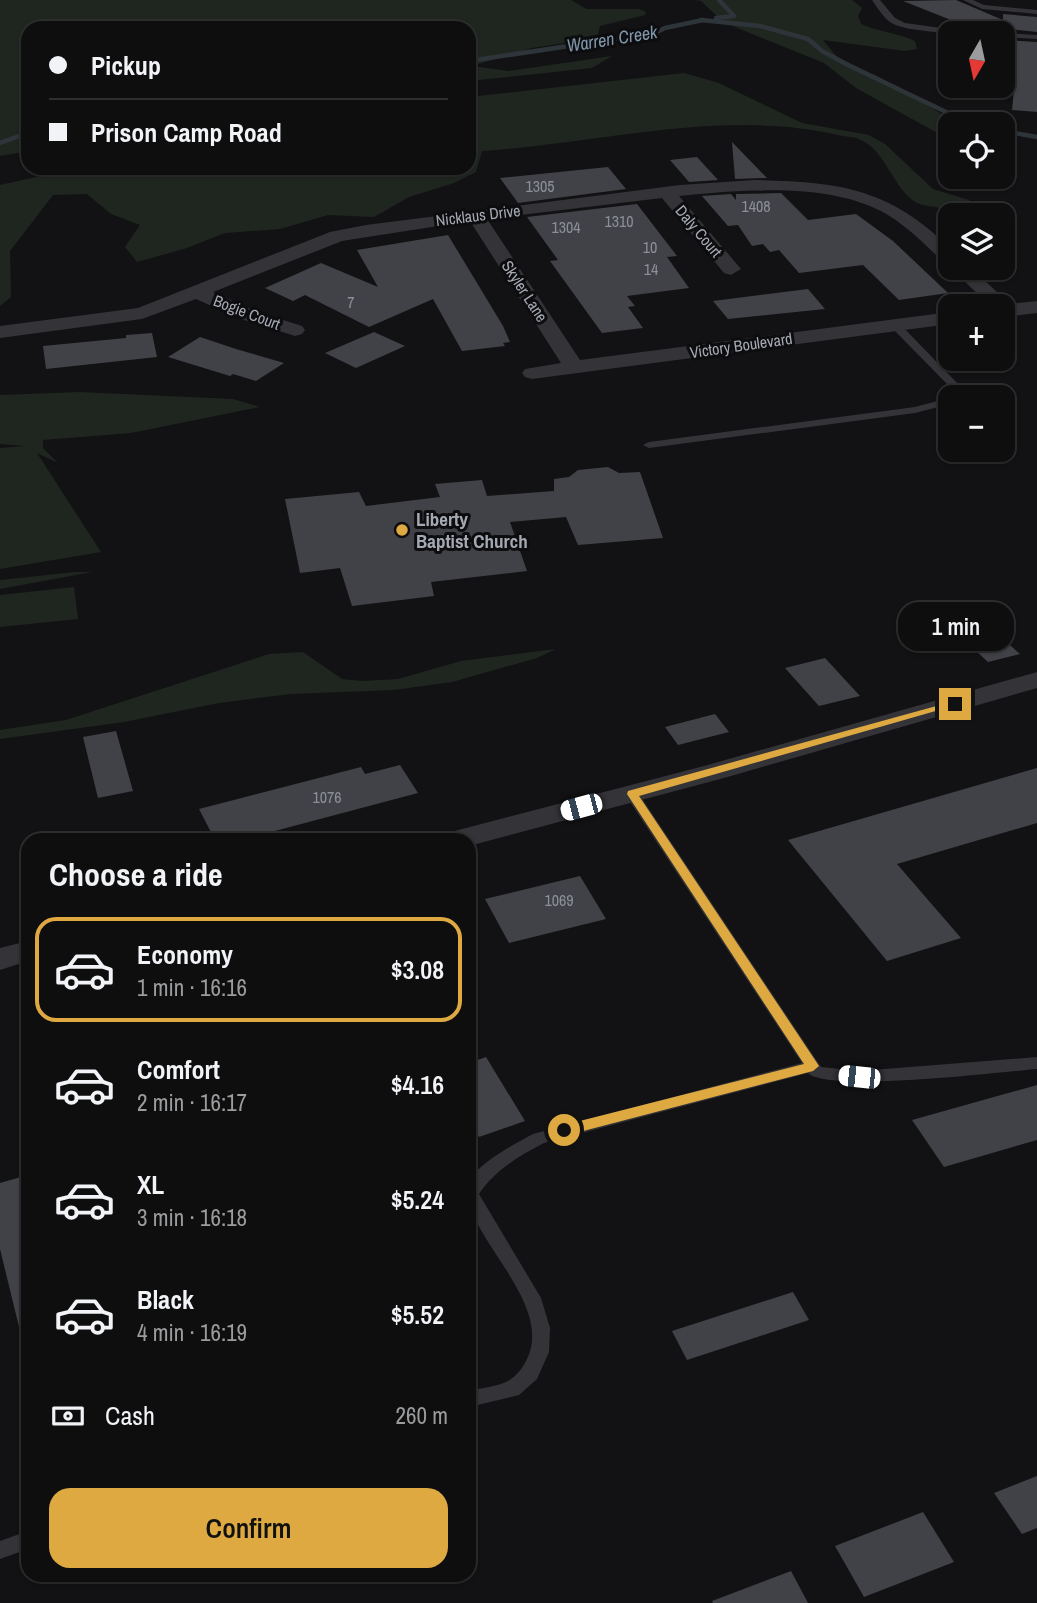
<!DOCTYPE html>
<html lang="en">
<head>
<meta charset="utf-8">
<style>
	:root { --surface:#0e0e0f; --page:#171718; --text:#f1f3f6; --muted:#9b9c9e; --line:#2e2e2f; --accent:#dea940 }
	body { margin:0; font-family:"Archivo Narrow",sans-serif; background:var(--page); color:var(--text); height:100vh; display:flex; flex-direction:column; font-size:26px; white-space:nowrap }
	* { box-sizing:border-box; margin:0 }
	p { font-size:23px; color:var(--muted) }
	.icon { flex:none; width:38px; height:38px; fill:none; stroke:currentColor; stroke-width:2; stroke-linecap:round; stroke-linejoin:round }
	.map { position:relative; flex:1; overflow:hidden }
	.drawer { position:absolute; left:21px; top:833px; width:455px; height:749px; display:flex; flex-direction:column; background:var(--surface); border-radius:21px; box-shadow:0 2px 5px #0004,0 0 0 2px var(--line) }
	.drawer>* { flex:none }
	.banner { position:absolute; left:21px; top:21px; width:455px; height:154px; border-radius:21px; box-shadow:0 2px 5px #0004,0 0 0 2px var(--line); display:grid; align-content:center; height:154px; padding:0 28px; background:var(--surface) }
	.needle { width:46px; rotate:189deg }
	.buttons { position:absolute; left:938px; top:21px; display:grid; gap:14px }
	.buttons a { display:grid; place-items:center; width:77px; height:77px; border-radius:14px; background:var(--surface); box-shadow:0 2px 5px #0004,0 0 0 2px var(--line); font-size:35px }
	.end { position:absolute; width:32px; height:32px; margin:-16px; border:9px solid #dea940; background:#111; box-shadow:0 0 0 4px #111 }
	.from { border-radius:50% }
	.bubble { position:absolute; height:49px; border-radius:21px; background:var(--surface); box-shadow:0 2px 5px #0004,0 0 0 2px var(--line); font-size:23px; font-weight:600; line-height:49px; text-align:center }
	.car { position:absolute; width:21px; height:42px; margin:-21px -10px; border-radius:9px; box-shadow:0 0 5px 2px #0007; background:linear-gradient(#fff 24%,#345 0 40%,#fff 0 76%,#345 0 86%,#fff 0) }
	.banner b { display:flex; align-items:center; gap:24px; height:66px; font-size:26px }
	.banner b+b { border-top:2px solid var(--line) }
	.banner i { width:18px; height:18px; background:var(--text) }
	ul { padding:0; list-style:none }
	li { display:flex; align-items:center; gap:21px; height:105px; margin:0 14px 10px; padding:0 14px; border:4px solid transparent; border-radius:21px }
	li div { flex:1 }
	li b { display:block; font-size:26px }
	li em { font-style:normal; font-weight:600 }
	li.active { border-color:var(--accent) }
	li>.icon { width:63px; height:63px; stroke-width:1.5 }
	h2 { padding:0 28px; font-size:32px; line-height:84px }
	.pay { display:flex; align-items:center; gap:18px; height:77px; padding:0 28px; font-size:26px }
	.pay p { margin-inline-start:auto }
	.button { display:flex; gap:14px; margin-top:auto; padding:14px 28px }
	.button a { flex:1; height:80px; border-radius:21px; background:var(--accent); color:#111; font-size:28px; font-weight:600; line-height:80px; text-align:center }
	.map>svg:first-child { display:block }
	.green { fill:#1f2620 }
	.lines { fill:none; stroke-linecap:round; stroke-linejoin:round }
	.stream { stroke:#2d353b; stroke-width:4.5 }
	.building { fill:#414247 }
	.lane { fill:#343438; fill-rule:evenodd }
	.street { fill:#343438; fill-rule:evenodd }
	.route { fill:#dea940 }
	.poi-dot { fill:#dea940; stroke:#0d0d0f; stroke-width:2.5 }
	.labels { text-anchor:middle; stroke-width:6; stroke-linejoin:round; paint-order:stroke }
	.number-label { font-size:16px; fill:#8c8f98 }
	.far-street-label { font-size:16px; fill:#a5a9b3; stroke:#0d0d0f }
	.far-water-label { font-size:18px; font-style:italic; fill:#7f96ab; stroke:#0d0d0f }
	.poi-label { font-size:19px; font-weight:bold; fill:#a5a9b3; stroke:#0d0d0f; text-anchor:start }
</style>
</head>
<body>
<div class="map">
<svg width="1037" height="1603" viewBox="0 0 1037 1603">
	<rect width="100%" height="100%" fill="#121214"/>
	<g class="green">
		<polygon points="0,0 571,0 586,9 639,9 646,12 645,15 600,26 597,38 532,48 472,66 509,71 612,56 592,68 469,81 469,28 28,28 28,151 0,156"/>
		<path d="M 695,0 L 852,0 L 862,8 L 858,16 L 861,24 C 879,32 898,33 915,41 L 917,49 L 905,51 L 823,40 L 837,57 L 881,78 L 952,120 L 957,124 L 950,124 L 950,140 L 856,88 L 824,63 L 735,27 L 720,19 L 701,1 Z"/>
		<path d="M 684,73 L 719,83 L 802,123 L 869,135 L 885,144 L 933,189 L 969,200 L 969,205 L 983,215 L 960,215 C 946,203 925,211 911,199 C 891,182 884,149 859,139 C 852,136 844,137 838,135 C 724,108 597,144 482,151 L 476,172 L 454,183 L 409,197 L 374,217 L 328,215 L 280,229 L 225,233 L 184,249 L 137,262 L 125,247 L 140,225 L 111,214 L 87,194 L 53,195 L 10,251 L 11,297 L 0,306 L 0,185 L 77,168 L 469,168 L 469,97 Z"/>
		<polygon points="79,392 233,399 260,407 131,433 43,440 43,448 58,463 37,453 101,552 0,569 0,448 25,446 0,444 0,395"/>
		<polygon points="75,572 92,572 0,589 0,580"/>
		<polygon points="74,587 78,619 0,627 0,595"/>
		<polygon points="556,649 537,658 452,682 394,690 290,694 219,703 124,722 0,739 0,730 66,720 269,654 303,652 342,679 362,681 398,679 461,661"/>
	</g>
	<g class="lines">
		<g class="stream">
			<polyline points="716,18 734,16 719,0"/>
			<polyline points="701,20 760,26 808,39 822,51 848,65 971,124"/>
			<polyline points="469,61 655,33 665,28 703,20"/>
			<polyline points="1003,131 1037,137"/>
			<polyline points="0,143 28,133"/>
		</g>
	</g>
	<g class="building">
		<polygon points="956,0 1003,20 1003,14 1037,17 1037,32 961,24 903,1"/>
		<polygon points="1003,40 1037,42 1037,112 1012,110 1017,58 1003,57"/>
		<polygon points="732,142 767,178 735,179"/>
		<polygon points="697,157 718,180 689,182 670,160"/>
		<polygon points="608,167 626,189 518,203 500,178"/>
		<polygon points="781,193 808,220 856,214 893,241 948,293 899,300 863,265 799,273 779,250 770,252 763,244 752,246 738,225 728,226 702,196 731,194 736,200 736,194"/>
		<polygon points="637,204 677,256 667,257 689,288 627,296 635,306 628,307 643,328 602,333 550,261 558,260 527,217"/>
		<polygon points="448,235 503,326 510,342 503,343 505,346 462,351 433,299 369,327 305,295 293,301 265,288 321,263 378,287 357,250"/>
		<polygon points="808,289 825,309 728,319 713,301"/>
		<polygon points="374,332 405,346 356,368 325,353"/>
		<polygon points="152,333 157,357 46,369 43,346 126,338 126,335"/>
		<polygon points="200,337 236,349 284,363 256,381 233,374 230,376 168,357"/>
		<polygon points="608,467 619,473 640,472 663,538 578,545 566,517 510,522 527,571 431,582 434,596 352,606 340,568 300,573 285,499 359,492 366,506 440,497 435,484 482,480 487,496 554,491 554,479 569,477 578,470"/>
		<polygon points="994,631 1020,654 988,662 963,639"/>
		<polygon points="825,658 860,696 819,706 785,668"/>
		<polygon points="715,714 729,732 678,745 665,727"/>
		<polygon points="116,731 133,791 98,798 83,737"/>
		<polygon points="400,765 418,793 241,840 215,840 199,809 361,767 365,774"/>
		<polygon points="1037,768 1037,823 897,864 961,938 887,961 788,840"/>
		<polygon points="580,876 606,919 509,943 485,899"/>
		<polygon points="486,1057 525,1121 479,1137 469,1119 469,1063"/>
		<polygon points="1037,1085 1037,1140 944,1167 912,1120"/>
		<polygon points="28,1175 28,1330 20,1331 0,1249 0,1183"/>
		<polygon points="793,1292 809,1320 687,1360 672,1331"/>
		<polygon points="1037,1476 1037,1528 1022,1534 994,1493"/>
		<polygon points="923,1512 954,1562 864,1597 835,1546"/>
		<polygon points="791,1571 808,1603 713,1603 712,1601"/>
	</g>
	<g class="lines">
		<g class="lane">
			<path d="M 872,0 L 880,0 L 895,18 L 905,23 L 977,33 C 959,34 903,32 890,22 C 883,17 877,7 872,0 Z"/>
			<polygon points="963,0 973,0 984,5 1037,10 1037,14 982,9"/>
			<polygon points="1001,33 1003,33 1037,35 1037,39 1003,37"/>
			<polygon points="895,322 899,323 959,385 959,397 950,397 950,404 915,413 649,448 643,445 649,442 915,407 949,398 949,386 891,327 890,325"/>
			<path d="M 632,790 L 637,791 L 821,1067 L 859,1071 L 1037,1057 L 1037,1069 C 1001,1072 828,1093 808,1073 L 544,1143 C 519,1156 495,1170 479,1194 L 541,1298 L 550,1328 L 549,1352 L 537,1379 L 519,1395 L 469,1407 L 469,1391 C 480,1388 495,1387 506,1382 C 515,1378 523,1368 527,1359 C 556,1300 454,1227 469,1182 C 475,1165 518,1142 533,1134 L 802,1063 L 625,794 Z"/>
			<polygon points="28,1531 28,1549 0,1559 0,1541"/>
		</g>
		<g class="street">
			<path d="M 754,180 C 839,182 887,187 950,248 L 950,264 L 943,262 C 924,243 905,224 881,211 C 824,182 741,190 679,196 L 741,269 L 731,275 L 724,273 L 662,198 L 487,219 L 580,360 L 950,312 L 950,324 L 532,379 L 525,377 L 522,373 L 525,369 L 561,363 L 470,221 L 342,241 L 213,292 L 255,311 L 302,326 L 305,330 L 302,334 L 295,336 L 241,319 L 196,299 L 142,319 L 0,338 L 0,326 L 138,308 L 330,232 L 366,225 L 680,185 Z"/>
			<polygon points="951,268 971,268 1010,304 1037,301 1037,313 1003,317 1003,306 990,306"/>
			<polygon points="1037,672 1037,688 724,778 469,846 469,840 443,840 447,833 704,766"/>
			<polygon points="28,941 28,961 0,970 0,948"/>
		</g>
	</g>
	<polygon class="route" points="951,702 960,704 639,796 819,1066 813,1071 564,1136 559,1134 557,1130 564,1125 804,1064 627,794 628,791"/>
	<circle class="poi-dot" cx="402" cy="530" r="7"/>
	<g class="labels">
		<g class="number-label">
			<text x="540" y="192">1305</text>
			<text x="756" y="212">1408</text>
			<text x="619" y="227">1310</text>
			<text x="566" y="233">1304</text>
			<text x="650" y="253">10</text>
			<text x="651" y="275">14</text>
			<text x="351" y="308">7</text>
			<text x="327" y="803">1076</text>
			<text x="559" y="906">1069</text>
		</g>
		<g class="far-street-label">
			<text transform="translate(478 215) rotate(-7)" y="6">Nicklaus Drive</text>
			<text transform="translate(699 231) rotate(50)" y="6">Daly Court</text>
			<text transform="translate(525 291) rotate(57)" y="6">Skyler Lane</text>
			<text transform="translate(247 312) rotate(21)" y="6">Bogie Court</text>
			<text transform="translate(741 345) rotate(-8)" y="6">Victory Boulevard</text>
		</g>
		<g class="far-water-label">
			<text transform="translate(612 39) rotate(-9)" y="6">Warren Creek</text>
		</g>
		<g class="poi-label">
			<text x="416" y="526">Liberty<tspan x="416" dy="22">Baptist Church</tspan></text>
		</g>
	</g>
</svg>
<div class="buttons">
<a><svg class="needle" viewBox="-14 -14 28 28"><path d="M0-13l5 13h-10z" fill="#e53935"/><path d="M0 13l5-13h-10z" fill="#9b9c9e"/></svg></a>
<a><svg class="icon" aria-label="locate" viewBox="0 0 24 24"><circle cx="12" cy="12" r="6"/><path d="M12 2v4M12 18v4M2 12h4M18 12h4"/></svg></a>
<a><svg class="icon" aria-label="layers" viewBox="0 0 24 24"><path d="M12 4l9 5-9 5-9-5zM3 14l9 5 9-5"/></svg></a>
<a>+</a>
<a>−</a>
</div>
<i class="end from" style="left:564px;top:1130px"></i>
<i class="end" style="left:955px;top:704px"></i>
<div class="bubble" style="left:898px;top:602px;width:116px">1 min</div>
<i class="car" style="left:581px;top:807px;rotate:255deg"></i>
<i class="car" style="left:859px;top:1077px;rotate:276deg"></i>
<div class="banner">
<b><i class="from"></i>Pickup</b>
<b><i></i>Prison Camp Road</b>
</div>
<section class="drawer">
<h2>Choose a ride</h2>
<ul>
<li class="active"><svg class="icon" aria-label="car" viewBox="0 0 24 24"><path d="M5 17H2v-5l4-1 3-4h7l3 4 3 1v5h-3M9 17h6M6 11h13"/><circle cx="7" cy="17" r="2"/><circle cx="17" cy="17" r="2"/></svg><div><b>Economy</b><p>1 min · 16:16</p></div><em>$3.08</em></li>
<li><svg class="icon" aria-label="car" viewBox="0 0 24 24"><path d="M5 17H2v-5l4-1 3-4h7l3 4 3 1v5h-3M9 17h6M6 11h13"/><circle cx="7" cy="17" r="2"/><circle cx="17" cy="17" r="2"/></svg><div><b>Comfort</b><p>2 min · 16:17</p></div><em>$4.16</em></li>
<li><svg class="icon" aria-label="car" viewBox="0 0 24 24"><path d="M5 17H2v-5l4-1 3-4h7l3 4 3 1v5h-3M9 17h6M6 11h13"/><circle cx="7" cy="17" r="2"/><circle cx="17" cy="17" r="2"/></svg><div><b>XL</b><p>3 min · 16:18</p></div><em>$5.24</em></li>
<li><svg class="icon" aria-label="car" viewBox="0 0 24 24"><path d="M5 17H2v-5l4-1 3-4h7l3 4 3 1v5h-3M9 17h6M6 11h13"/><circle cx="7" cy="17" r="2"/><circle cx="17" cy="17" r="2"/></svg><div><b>Black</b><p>4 min · 16:19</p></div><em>$5.52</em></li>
</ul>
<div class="pay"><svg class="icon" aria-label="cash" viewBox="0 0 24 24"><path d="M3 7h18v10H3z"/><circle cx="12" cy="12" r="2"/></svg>Cash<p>260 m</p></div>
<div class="button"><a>Confirm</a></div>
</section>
</div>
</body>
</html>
